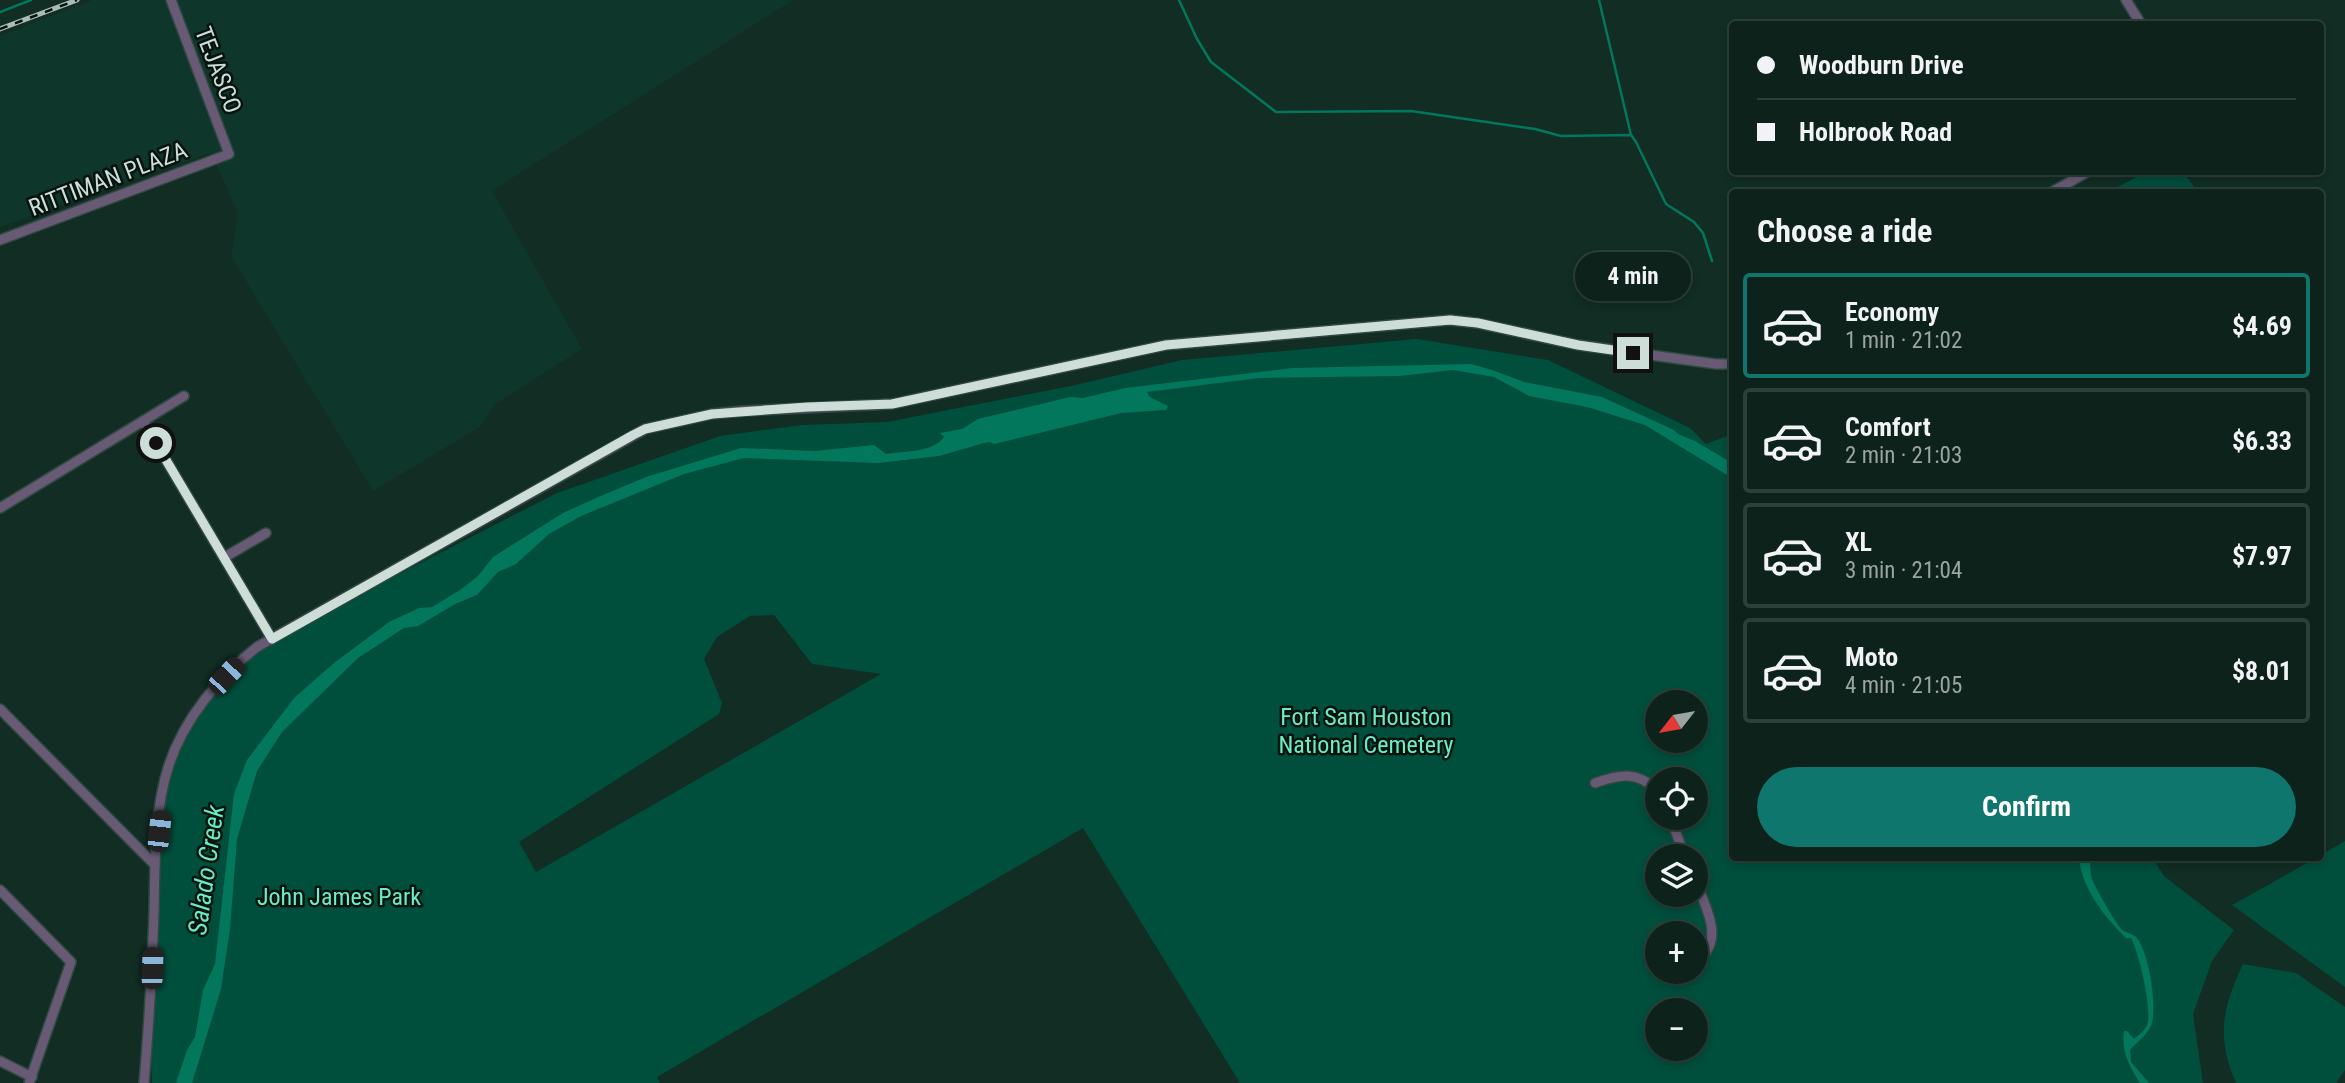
<!DOCTYPE html>
<html lang="en">
<head>
<meta charset="utf-8">
<style>
	:root { --surface:#0d221b; --page:#1b2f28; --text:#f1f3f6; --muted:#9aa4a3; --line:#2d3f3a; --accent:#0f766e }
	body { margin:0; font-family:"Roboto Condensed",sans-serif; background:var(--page); color:var(--text); height:100vh; display:flex; flex-direction:column; font-size:26px; white-space:nowrap }
	* { box-sizing:border-box; margin:0 }
	p { font-size:23px; color:var(--muted) }
	.icon { flex:none; width:38px; height:38px; fill:none; stroke:currentColor; stroke-width:2; stroke-linecap:round; stroke-linejoin:round }
	.map { position:relative; flex:1; overflow:hidden }
	.side { position:absolute; left:1729px; top:189px; width:595px; height:672px; display:flex; flex-direction:column; background:var(--surface); border-radius:7px; box-shadow:0 4px 10px #0003,0 0 0 2px var(--line) }
	.side>* { flex:none }
	.guide { position:absolute; left:1729px; top:21px; width:595px; height:154px; border-radius:7px; box-shadow:0 4px 10px #0003,0 0 0 2px var(--line); display:grid; align-content:center; height:154px; padding:0 28px; background:var(--surface) }
	.needle { width:46px; rotate:239deg }
	.buttons { position:absolute; left:1645px; top:690px; display:grid; gap:14px }
	.buttons a { display:grid; place-items:center; width:63px; height:63px; border-radius:50%; background:var(--surface); box-shadow:0 4px 10px #0003,0 0 0 2px var(--line); font-size:35px }
	.end { position:absolute; width:32px; height:32px; margin:-16px; border:9px solid #cdddd7; background:#111; box-shadow:0 0 0 4px #111 }
	.from { border-radius:50% }
	.bubble { position:absolute; height:49px; border-radius:24px; background:var(--surface); box-shadow:0 4px 10px #0003,0 0 0 2px var(--line); font-size:23px; font-weight:700; line-height:49px; text-align:center }
	.car { position:absolute; width:21px; height:42px; margin:-21px -10px; border-radius:9px; box-shadow:0 0 5px 2px #0007; background:linear-gradient(#222 24%,#8ab4d8 0 40%,#222 0 76%,#8ab4d8 0 86%,#222 0) }
	.guide b { display:flex; align-items:center; gap:24px; height:66px; font-size:26px }
	.guide b+b { border-top:2px solid var(--line) }
	.guide i { width:18px; height:18px; background:var(--text) }
	ul { padding:0; list-style:none }
	li { display:flex; align-items:center; gap:21px; height:105px; margin:0 14px 10px; padding:0 14px; border:4px solid var(--line); border-radius:7px }
	li div { flex:1 }
	li b { display:block; font-size:26px }
	li em { font-style:normal; font-weight:700 }
	li.on { border-color:var(--accent) }
	li>.icon { width:63px; height:63px; stroke-width:1.5 }
	h2 { padding:0 28px; font-size:32px; line-height:84px }
	.cta { display:flex; gap:14px; margin-top:auto; padding:14px 28px }
	.cta a { flex:1; height:80px; border-radius:42px; background:var(--accent); color:#fff; font-size:28px; font-weight:700; line-height:80px; text-align:center }
	.map>svg:first-child { display:block }
	.built { fill:#0f362b }
	.green { fill:#004e3c; fill-rule:evenodd }
	.water { fill:#02775c }
	.lines { fill:none; stroke-linecap:round; stroke-linejoin:round }
	.stream { stroke:#02775c; stroke-width:2.5 }
	.minor-casing { stroke:#2f4941; stroke-width:12 }
	.minor { stroke:#685a75; stroke-width:9 }
	.rail-casing { stroke:#aabcb6; stroke-width:5 }
	.rail { stroke:#07130f; stroke-width:2.5; stroke-dasharray:8; stroke-linecap:butt }
	.route { stroke:#cdddd7; stroke-width:9 }
	.labels { text-anchor:middle; stroke-width:5; stroke-linejoin:round; paint-order:stroke }
	.street-label { font-size:24px; fill:#cdddd7; stroke:#07130f }
	.park-label { font-size:24px; fill:#6bedc5; stroke:#07130f }
	.water-label { font-size:26px; font-style:italic; fill:#69ebc3; stroke:#07130f }
</style>
</head>
<body>
<div class="map">
<svg width="2345" height="1083" viewBox="0 0 2345 1083">
	<rect width="100%" height="100%" fill="#112d24"/>
	<polygon class="built" points="92,0 793,0 492,191 582,349 494,405 480,427 373,491 231,256 238,213 211,153 0,227 0,36"/>
	<g class="green">
		<polygon points="2146,172 2183,172 2198,192 2108,192"/>
		<path d="M 1417,339 L 1548,360 L 1690,428 L 1706,444 L 1732,434 L 1732,858 L 2153,858 L 2164,876 L 2234,930 L 2212,961 L 2193,1014 L 2203,1083 L 1240,1083 L 1083,828 L 657,1077 L 660,1083 L 152,1083 L 149,1022 L 157,848 L 166,776 L 194,717 L 226,675 L 272,639 L 557,493 L 720,436 L 802,425 L 887,422 L 1071,386 L 1182,360 ZM 774,615 L 812,664 L 881,674 L 536,872 L 519,842 L 719,714 L 722,703 L 704,659 L 717,637 L 750,616 ZM 1657,702 L 1696,702 L 1696,740 L 1657,740 ZM 1657,779 L 1696,779 L 1696,817 L 1657,817 ZM 1657,856 L 1696,856 L 1696,894 L 1657,894 ZM 1657,933 L 1696,933 L 1696,971 L 1657,971 ZM 1657,1010 L 1696,1010 L 1696,1048 L 1657,1048 Z"/>
		<polygon points="2345,841 2345,987 2232,905 2316,858 2320,858 2321,855"/>
		<path d="M 2243,964 L 2296,973 L 2345,1007 L 2345,1070 L 2336,1083 L 2236,1083 C 2216,1037 2222,1008 2243,964 Z"/>
	</g>
	<g class="water">
		<path d="M 1471,364 L 1492,370 L 1524,382 L 1602,397 L 1674,430 L 1678,434 L 1695,441 L 1732,463 L 1732,478 L 1645,425 L 1587,407 L 1529,396 L 1494,377 L 1453,370 L 1399,376 L 1259,378 L 1147,392 L 1150,397 L 1168,406 L 1166,410 L 1121,413 L 994,444 L 990,442 L 984,443 L 939,456 L 878,463 L 744,458 L 684,474 L 581,516 L 549,534 L 516,564 L 498,572 L 477,595 L 455,604 L 418,626 L 404,628 L 358,658 L 282,732 L 257,771 L 237,839 L 230,929 L 221,989 L 192,1083 L 176,1083 L 187,1050 L 195,1037 L 203,990 L 215,964 L 234,794 L 247,760 L 294,698 L 334,663 L 389,622 L 419,608 L 432,607 L 460,590 L 478,576 L 493,557 L 563,513 L 596,498 L 646,477 L 741,448 L 815,451 L 874,445 L 886,454 C 904,451 932,453 944,437 L 940,433 L 962,429 L 978,419 L 1070,397 L 1083,398 L 1125,388 L 1292,368 Z"/>
		<path d="M 2079,858 L 2090,858 C 2090,865 2090,872 2092,879 C 2095,887 2116,924 2122,930 C 2126,933 2132,933 2136,937 C 2149,951 2158,1008 2151,1026 C 2146,1036 2137,1042 2130,1050 L 2131,1062 L 2149,1083 L 2140,1083 C 2129,1066 2121,1051 2124,1031 L 2127,1031 L 2134,1039 C 2139,1035 2147,1029 2148,1022 C 2151,1005 2139,953 2131,938 L 2126,938 C 2104,916 2082,889 2079,858 Z"/>
	</g>
	<g class="lines">
		<g class="stream">
			<polyline points="1179,0 1197,39 1211,62 1276,112 1411,111 1535,129 1561,136 1631,135 1636,142 1666,204 1694,222 1703,233 1712,261"/>
			<polyline points="1599,0 1631,135"/>
			<polyline points="0,12 31,0"/>
			<polyline points="1731,350 1731,359"/>
		</g>
		<defs>
			<g id="minor">
				<polyline points="2126,0 2141,24"/>
				<polyline points="2052,192 2087,172"/>
				<polyline points="0,240 229,154 171,0"/>
				<polyline points="144,423 272,639"/>
				<polyline points="0,508 184,396"/>
				<polyline points="225,557 266,533"/>
				<polyline points="0,709 155,865"/>
				<path d="M 1595,783 C 1620,774 1637,771 1657,790"/>
				<polyline points="1670,817 1685,856"/>
				<path d="M 1696,882 C 1706,908 1726,941 1696,962"/>
				<polyline points="0,890 71,962 29,1083"/>
				<polyline points="1670,977 1680,971"/>
				<polyline points="0,1061 32,1077"/>
				<path d="M 144,1083 C 149,1026 152,970 154,913 C 155,867 154,809 169,765 C 184,719 219,677 257,647 L 645,429 L 712,414 L 743,411 L 892,404 L 1166,345 L 1450,320 L 1477,323 L 1578,345 L 1716,364 L 1732,364"/>
			</g>
		</defs>
		<use href="#minor" class="minor-casing"/>
		<use href="#minor" class="minor"/>
		<defs>
			<polyline id="rail" points="0,29 77,0"/>
		</defs>
		<use href="#rail" class="rail-casing"/>
		<use href="#rail" class="rail"/>
	</g>
	<g class="lines">
		<polyline class="route" points="156,443 272,639 633,435 645,429 712,414 807,407 892,404 1166,345 1450,320 1478,323 1578,345 1633,353"/>
	</g>
	<g class="labels">
		<g class="street-label">
			<text transform="translate(218 70) rotate(69)" y="8">TEJASCO</text>
			<text transform="translate(108 179) rotate(-21)" y="8">RITTIMAN PLAZA</text>
		</g>
		<g class="park-label">
			<text x="1366" y="725">Fort Sam Houston<tspan x="1366" dy="28">National Cemetery</tspan></text>
			<text x="339" y="905">John James Park</text>
		</g>
		<g class="water-label">
			<text transform="translate(206 870) rotate(-82)" y="9">Salado Creek</text>
		</g>
	</g>
</svg>
<div class="buttons">
<a><svg class="needle" viewBox="-14 -14 28 28"><path d="M0-13l5 13h-10z" fill="#e53935"/><path d="M0 13l5-13h-10z" fill="#9aa4a3"/></svg></a>
<a><svg class="icon" aria-label="locate" viewBox="0 0 24 24"><circle cx="12" cy="12" r="6"/><path d="M12 2v4M12 18v4M2 12h4M18 12h4"/></svg></a>
<a><svg class="icon" aria-label="layers" viewBox="0 0 24 24"><path d="M12 4l9 5-9 5-9-5zM3 14l9 5 9-5"/></svg></a>
<a>+</a>
<a>−</a>
</div>
<i class="end from" style="left:156px;top:443px"></i>
<i class="end" style="left:1633px;top:353px"></i>
<div class="bubble" style="left:1575px;top:252px;width:116px">4 min</div>
<i class="car" style="left:226px;top:676px;rotate:43deg"></i>
<i class="car" style="left:159px;top:831px;rotate:6deg"></i>
<i class="car" style="left:152px;top:968px;rotate:2deg"></i>
<div class="guide">
<b><i class="from"></i>Woodburn Drive</b>
<b><i></i>Holbrook Road</b>
</div>
<section class="side">
<h2>Choose a ride</h2>
<ul>
<li class="on"><svg class="icon" aria-label="car" viewBox="0 0 24 24"><path d="M5 17H2v-5l4-1 3-4h7l3 4 3 1v5h-3M9 17h6M6 11h13"/><circle cx="7" cy="17" r="2"/><circle cx="17" cy="17" r="2"/></svg><div><b>Economy</b><p>1 min · 21:02</p></div><em>$4.69</em></li>
<li><svg class="icon" aria-label="car" viewBox="0 0 24 24"><path d="M5 17H2v-5l4-1 3-4h7l3 4 3 1v5h-3M9 17h6M6 11h13"/><circle cx="7" cy="17" r="2"/><circle cx="17" cy="17" r="2"/></svg><div><b>Comfort</b><p>2 min · 21:03</p></div><em>$6.33</em></li>
<li><svg class="icon" aria-label="car" viewBox="0 0 24 24"><path d="M5 17H2v-5l4-1 3-4h7l3 4 3 1v5h-3M9 17h6M6 11h13"/><circle cx="7" cy="17" r="2"/><circle cx="17" cy="17" r="2"/></svg><div><b>XL</b><p>3 min · 21:04</p></div><em>$7.97</em></li>
<li><svg class="icon" aria-label="car" viewBox="0 0 24 24"><path d="M5 17H2v-5l4-1 3-4h7l3 4 3 1v5h-3M9 17h6M6 11h13"/><circle cx="7" cy="17" r="2"/><circle cx="17" cy="17" r="2"/></svg><div><b>Moto</b><p>4 min · 21:05</p></div><em>$8.01</em></li>
</ul>
<div class="cta"><a>Confirm</a></div>
</section>
</div>
</body>
</html>
